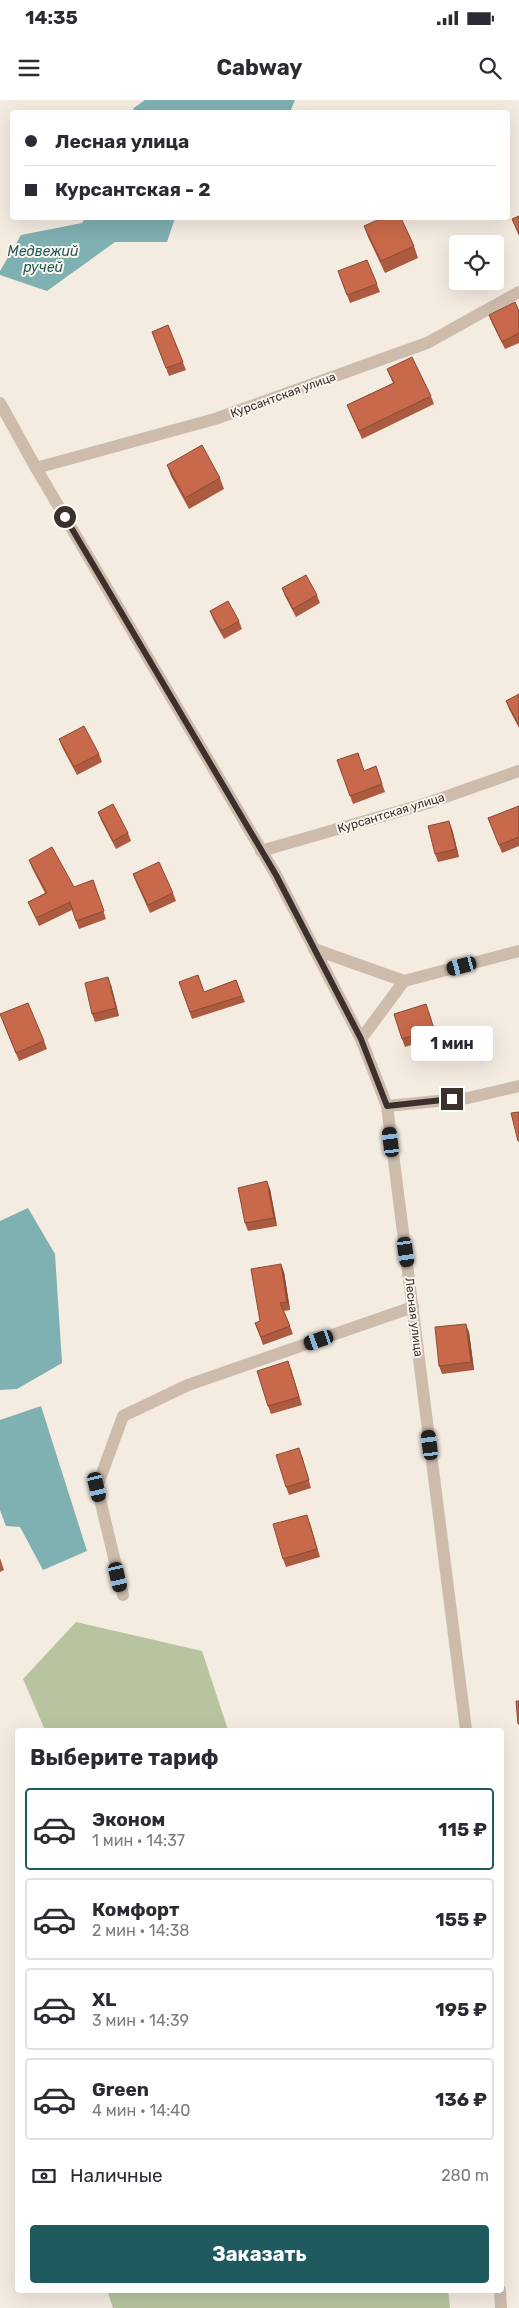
<!DOCTYPE html>
<html lang="ru">
<head>
<meta charset="utf-8">
<style>
	:root { --surface:#fff; --page:#f2f2f3; --text:#2b2b33; --muted:#7c7c81; --line:#e1e1e2; --accent:#1f5a5e }
	body { margin:0; font-family:Rubik,sans-serif; background:var(--page); color:var(--text); height:100vh; display:flex; flex-direction:column; font-size:19px; white-space:nowrap }
	* { box-sizing:border-box; margin:0 }
	p { font-size:16px; color:var(--muted) }
	.icon { flex:none; width:28px; height:28px; fill:none; stroke:currentColor; stroke-width:2; stroke-linecap:round; stroke-linejoin:round }
	.map { position:relative; flex:1; overflow:hidden }
	.details { position:absolute; left:15px; top:1628px; width:489px; height:565px; display:flex; flex-direction:column; background:var(--surface); border-radius:5px; box-shadow:0 5px 20px #0002 }
	.details>* { flex:none }
	.hud { position:absolute; left:10px; top:10px; width:500px; height:110px; border-radius:5px; box-shadow:0 5px 20px #0002; display:grid; align-content:center; height:110px; padding:0 15px; background:var(--surface) }
	.controls { position:absolute; left:449px; top:135px; display:grid; gap:10px }
	.controls a { display:grid; place-items:center; width:55px; height:55px; border-radius:5px; background:var(--surface); box-shadow:0 5px 20px #0002; font-size:25px }
	.end { position:absolute; width:22px; height:22px; margin:-11px; border:6px solid #3b302b; background:#fff; box-shadow:0 0 0 2px #fff }
	.from { border-radius:50% }
	.bubble { position:absolute; height:35px; border-radius:5px; background:var(--surface); box-shadow:0 5px 20px #0002; font-size:16px; font-weight:700; line-height:35px; text-align:center }
	.car { position:absolute; width:15px; height:30px; margin:-15px -8px; border-radius:6px; box-shadow:0 0 4px 1px #0007; background:linear-gradient(#222 24%,#8ab4d8 0 40%,#222 0 76%,#8ab4d8 0 86%,#222 0) }
	.hud b { display:flex; align-items:center; gap:18px; height:48px; font-size:19px }
	.hud b+b { border-top:1px solid var(--line) }
	.hud i { width:12px; height:12px; background:var(--text) }
	ul { padding:0; list-style:none }
	li { display:flex; align-items:center; gap:15px; height:82px; margin:0 10px 8px; padding:0 5px; border:2px solid var(--line); border-radius:5px }
	li div { flex:1 }
	li b { display:block; font-size:19px }
	li em { font-style:normal; font-weight:700 }
	li.active { border-color:var(--accent) }
	li>.icon { width:45px; height:45px; stroke-width:1.5 }
	h2 { padding:0 15px; font-size:22px; line-height:60px }
	.pay { display:flex; align-items:center; gap:12px; height:55px; padding:0 15px; font-size:19px }
	.pay p { margin-inline-start:auto }
	.action { display:flex; gap:10px; margin-top:auto; padding:10px 15px }
	.action a { flex:1; height:58px; border-radius:5px; background:var(--accent); color:#fff; font-size:20px; font-weight:700; line-height:58px; text-align:center }
	.status { display:flex; justify-content:space-between; align-items:center; height:35px; padding:0 25px; background:var(--surface); direction:ltr }
	.status svg { height:14px; fill:currentColor }
	header { display:flex; justify-content:space-between; align-items:center; height:65px; padding:0 15px; background:var(--surface); font-size:22px; font-weight:700 }
	.map>svg:first-child { display:block }
	.green { fill:#b8c4a0 }
	.water { fill:#7fb0b2 }
	.lines { fill:none; stroke-linecap:round; stroke-linejoin:round }
	.minor { stroke:#cdbbac; stroke-width:12 }
	.wall { fill:#ac5a40 }
	.shaded-wall { fill:#8c4a34 }
	.building { fill:#c8694b; stroke:#8c4a34 }
	.route { stroke:#3b302b; stroke-width:6 }
	.labels { text-anchor:middle; stroke-width:4; stroke-linejoin:round; paint-order:stroke }
	.street-label { font-size:12px; fill:#3b302b; stroke:#fbf5ee }
	.water-label { font-size:14px; font-style:italic; fill:#1f5a5e; stroke:#fbf5ee }
</style>
</head>
<body>
<div class="status"><b>14:35</b><svg viewBox="0 0 49 12"><path d="M0 12V9h3v3zM5 12V6h3v6zM10 12V3h3v9zM15 12V0h3v12zM26 1h20v11H26zM47 4h2v5h-2z"/></svg></div>
<header><svg class="icon" aria-label="menu" viewBox="0 0 24 24"><path d="M4 6h16M4 12h16M4 18h16"/></svg>Cabway<svg class="icon" aria-label="search" viewBox="0 0 24 24"><circle cx="10" cy="10" r="6"/><path d="M15 15l6 6"/></svg></header>
<div class="map">
<svg width="519" height="2208" viewBox="0 0 519 2208">
	<rect width="100%" height="100%" fill="#f4ebe1"/>
	<g class="green">
		<polygon points="76,1522 202,1551 228,1630 45,1630 23,1579"/>
		<polygon points="107,2190 448,2190 450,2208 113,2208"/>
	</g>
	<g class="water">
		<polygon points="145,0 295,0 290,12 132,12 134,8"/>
		<polygon points="85,118 175,118 167,142 115,142 47,191 0,175 0,171 21,135 82,123"/>
		<polygon points="28,1108 55,1154 62,1263 17,1289 0,1290 0,1121"/>
		<polygon points="41,1306 87,1451 43,1470 20,1427 6,1426 0,1410 0,1320"/>
	</g>
	<g class="lines">
		<g class="minor">
			<polyline points="0,303 36,368 276,775 361,939 387,1006 466,1630"/>
			<polyline points="36,368 215,319 427,243 519,192"/>
			<polyline points="261,751 428,703 519,671"/>
			<polyline points="314,849 404,881 519,851"/>
			<polyline points="361,939 404,881"/>
			<polyline points="387,1006 468,998 519,986"/>
			<polyline points="123,1495 97,1387 123,1316 188,1285 413,1207"/>
			<polyline points="500,2190 501,2208"/>
		</g>
	</g>
	<g class="wall">
		<polygon points="519,116 519,136 512,119"/>
		<polygon points="364,126 414,146 418,158 385,173 368,137"/>
		<polygon points="367,160 380,192 350,203 338,171"/>
		<polygon points="519,211 519,243 505,249 492,223 489,215"/>
		<polygon points="168,225 186,270 169,276 152,232"/>
		<polygon points="387,269 431,296 434,304 362,339 347,305 393,283"/>
		<polygon points="167,365 220,378 224,389 189,409 171,376"/>
		<polygon points="282,488 317,495 320,503 296,517 285,496"/>
		<polygon points="210,511 239,521 242,529 224,539 213,519"/>
		<polygon points="519,594 519,628 509,609 506,601"/>
		<polygon points="59,639 99,654 102,662 77,675 62,647"/>
		<polygon points="337,660 364,671 376,666 385,692 353,704"/>
		<polygon points="519,706 519,746 502,753 488,718"/>
		<polygon points="98,712 128,733 131,741 116,749 101,720"/>
		<polygon points="452,729 459,757 438,762 435,754"/>
		<polygon points="29,760 74,787 93,780 106,819 79,829 72,810 39,826 28,802 45,793 32,768"/>
		<polygon points="133,774 173,793 176,801 150,813 136,782"/>
		<polygon points="236,880 245,902 192,919 179,882 204,892"/>
		<polygon points="111,885 119,916 95,922 92,914"/>
		<polygon points="429,912 437,937 405,947 402,939"/>
		<polygon points="3,922 44,941 47,949 19,961"/>
		<polygon points="270,1089 277,1126 248,1131 245,1123"/>
		<polygon points="284,1172 290,1210 284,1211 293,1234 263,1245 255,1223 260,1221"/>
		<polygon points="469,1232 474,1270 442,1274 439,1266"/>
		<polygon points="291,1269 302,1305 271,1314 268,1306"/>
		<polygon points="302,1356 311,1388 289,1395 286,1387"/>
		<polygon points="310,1423 320,1457 286,1467 283,1459"/>
		<polygon points="0,1458 4,1470 0,1472"/>
	</g>
	<g class="shaded-wall">
		<polygon points="449,721 452,729 459,757 456,749"/>
		<polygon points="108,877 111,885 119,916 116,908"/>
		<polygon points="267,1081 270,1089 277,1126 274,1118"/>
		<polygon points="281,1164 284,1172 290,1210 287,1202"/>
		<polygon points="466,1224 469,1232 474,1270 471,1262"/>
	</g>
	<g class="building">
		<polygon points="519,116 519,134 512,119"/>
		<polygon points="382,118 401,118 414,146 381,161 364,126"/>
		<polygon points="367,160 377,184 347,195 338,171"/>
		<polygon points="515,202 519,211 519,233 502,242 489,215"/>
		<polygon points="168,225 183,262 166,268 152,232"/>
		<polygon points="412,257 431,296 359,331 347,305 394,283 387,269"/>
		<polygon points="202,345 220,378 185,398 167,365"/>
		<polygon points="306,475 317,495 293,509 282,488"/>
		<polygon points="228,501 239,521 221,531 210,511"/>
		<polygon points="519,594 519,625 506,601"/>
		<polygon points="84,626 99,654 74,667 59,639"/>
		<polygon points="358,653 364,671 376,666 382,684 350,696 337,660"/>
		<polygon points="113,704 128,733 113,741 98,712"/>
		<polygon points="519,706 519,737 499,745 488,718"/>
		<polygon points="449,721 456,749 435,754 428,726"/>
		<polygon points="52,747 74,787 93,780 104,811 76,821 70,802 36,818 28,802 47,793 29,760"/>
		<polygon points="159,762 173,793 148,805 133,774"/>
		<polygon points="198,875 204,892 236,880 242,896 190,912 179,882"/>
		<polygon points="108,877 116,908 92,914 85,883"/>
		<polygon points="28,903 44,941 16,953 0,914"/>
		<polygon points="426,904 434,929 402,939 394,914"/>
		<polygon points="519,1012 519,1041 518,1041 511,1013"/>
		<polygon points="267,1081 274,1118 245,1123 238,1088"/>
		<polygon points="281,1164 287,1202 280,1203 290,1226 261,1237 255,1223 260,1221 251,1169"/>
		<polygon points="466,1224 471,1262 439,1266 435,1227"/>
		<polygon points="288,1261 299,1297 268,1306 257,1271"/>
		<polygon points="299,1348 309,1380 286,1387 276,1355"/>
		<polygon points="307,1415 317,1449 283,1459 273,1424"/>
		<polygon points="516,1601 519,1601 519,1624 518,1624"/>
	</g>
	<g class="lines">
		<polyline class="route" points="65,417 276,775 361,939 387,1006 452,999"/>
	</g>
	<g class="labels">
		<g class="street-label">
			<text transform="translate(283 295) rotate(-20)" y="4">Курсантская улица</text>
			<text transform="translate(391 713) rotate(-17)" y="4">Курсантская улица</text>
			<text transform="translate(414 1217) rotate(83)" y="4">Лесная улица</text>
		</g>
		<g class="water-label">
			<text x="43" y="156">Медвежий<tspan x="43" dy="16">ручей</tspan></text>
		</g>
	</g>
</svg>
<div class="controls">
<a><svg class="icon" aria-label="locate" viewBox="0 0 24 24"><circle cx="12" cy="12" r="6"/><path d="M12 2v4M12 18v4M2 12h4M18 12h4"/></svg></a>
</div>
<i class="end from" style="left:65px;top:417px"></i>
<i class="end" style="left:452px;top:999px"></i>
<div class="bubble" style="left:411px;top:926px;width:82px">1 мин</div>
<i class="car" style="left:462px;top:866px;rotate:255deg"></i>
<i class="car" style="left:391px;top:1042px;rotate:353deg"></i>
<i class="car" style="left:406px;top:1152px;rotate:172deg"></i>
<i class="car" style="left:319px;top:1240px;rotate:251deg"></i>
<i class="car" style="left:430px;top:1345px;rotate:353deg"></i>
<i class="car" style="left:97px;top:1387px;rotate:167deg"></i>
<i class="car" style="left:118px;top:1477px;rotate:167deg"></i>
<div class="hud">
<b><i class="from"></i>Лесная улица</b>
<b><i></i>Курсантская - 2</b>
</div>
<section class="details">
<h2>Выберите тариф</h2>
<ul>
<li class="active"><svg class="icon" aria-label="car" viewBox="0 0 24 24"><path d="M5 17H2v-5l4-1 3-4h7l3 4 3 1v5h-3M9 17h6M6 11h13"/><circle cx="7" cy="17" r="2"/><circle cx="17" cy="17" r="2"/></svg><div><b>Эконом</b><p>1 мин · 14:37</p></div><em>115 ₽</em></li>
<li><svg class="icon" aria-label="car" viewBox="0 0 24 24"><path d="M5 17H2v-5l4-1 3-4h7l3 4 3 1v5h-3M9 17h6M6 11h13"/><circle cx="7" cy="17" r="2"/><circle cx="17" cy="17" r="2"/></svg><div><b>Комфорт</b><p>2 мин · 14:38</p></div><em>155 ₽</em></li>
<li><svg class="icon" aria-label="car" viewBox="0 0 24 24"><path d="M5 17H2v-5l4-1 3-4h7l3 4 3 1v5h-3M9 17h6M6 11h13"/><circle cx="7" cy="17" r="2"/><circle cx="17" cy="17" r="2"/></svg><div><b>XL</b><p>3 мин · 14:39</p></div><em>195 ₽</em></li>
<li><svg class="icon" aria-label="car" viewBox="0 0 24 24"><path d="M5 17H2v-5l4-1 3-4h7l3 4 3 1v5h-3M9 17h6M6 11h13"/><circle cx="7" cy="17" r="2"/><circle cx="17" cy="17" r="2"/></svg><div><b>Green</b><p>4 мин · 14:40</p></div><em>136 ₽</em></li>
</ul>
<div class="pay"><svg class="icon" aria-label="cash" viewBox="0 0 24 24"><path d="M3 7h18v10H3z"/><circle cx="12" cy="12" r="2"/></svg>Наличные<p>280 m</p></div>
<div class="action"><a>Заказать</a></div>
</section>
</div>
</body>
</html>
